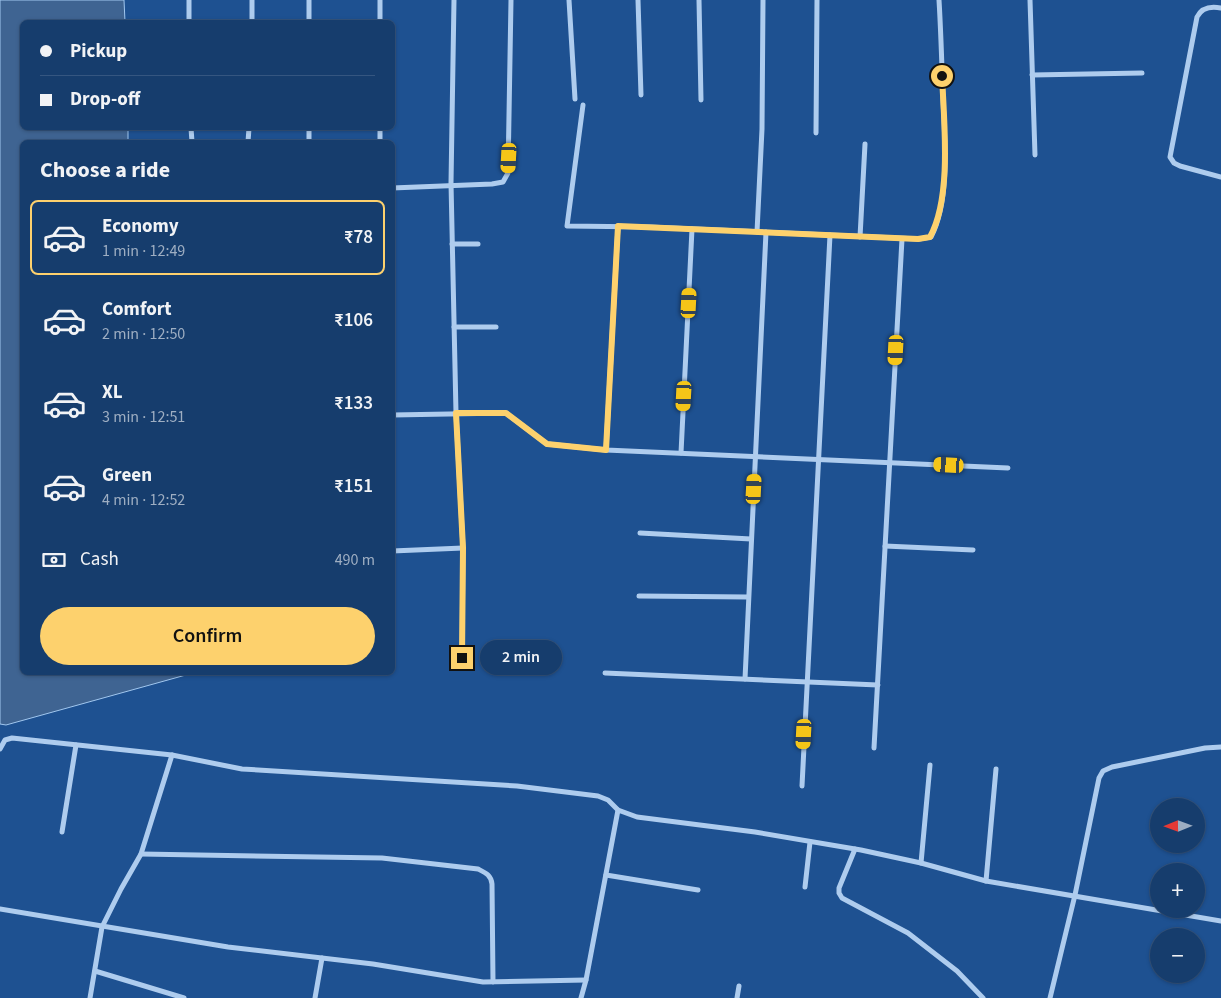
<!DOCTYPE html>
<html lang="en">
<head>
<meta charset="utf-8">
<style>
	:root { --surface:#163d6d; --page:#1f4472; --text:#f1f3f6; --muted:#9eaec2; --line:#355680; --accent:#fdd16d }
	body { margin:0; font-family:"Source Sans 3",sans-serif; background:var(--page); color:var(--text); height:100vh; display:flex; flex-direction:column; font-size:19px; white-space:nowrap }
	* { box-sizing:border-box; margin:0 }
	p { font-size:16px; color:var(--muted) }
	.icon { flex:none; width:28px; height:28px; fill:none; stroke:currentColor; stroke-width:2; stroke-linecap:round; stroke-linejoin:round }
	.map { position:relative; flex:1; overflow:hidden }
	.side { position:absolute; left:20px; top:140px; width:375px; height:535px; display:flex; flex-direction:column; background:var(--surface); border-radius:8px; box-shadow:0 1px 4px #0004,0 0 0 1px var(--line) }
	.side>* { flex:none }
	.hud { position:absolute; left:20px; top:20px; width:375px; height:110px; border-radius:8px; box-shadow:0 1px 4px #0004,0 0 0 1px var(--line); display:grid; align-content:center; height:110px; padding:0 20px; background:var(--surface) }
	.needle { width:32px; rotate:269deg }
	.tools { position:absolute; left:1150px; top:798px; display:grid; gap:10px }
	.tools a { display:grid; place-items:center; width:55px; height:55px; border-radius:50%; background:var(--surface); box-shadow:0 1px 4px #0004,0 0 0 1px var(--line); font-size:25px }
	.end { position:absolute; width:22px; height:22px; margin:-11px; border:6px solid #fdd16d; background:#111; box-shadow:0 0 0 2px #111 }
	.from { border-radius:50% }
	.bubble { position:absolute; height:35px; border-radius:18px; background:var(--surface); box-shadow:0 1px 4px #0004,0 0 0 1px var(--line); font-size:16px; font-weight:600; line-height:35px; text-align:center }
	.car { position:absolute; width:15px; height:30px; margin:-15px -8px; border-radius:6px; box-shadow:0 0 4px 1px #0007; background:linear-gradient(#f5c518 24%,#345 0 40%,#f5c518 0 76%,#345 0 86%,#f5c518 0) }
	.hud b { display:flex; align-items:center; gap:18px; height:48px; font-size:19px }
	.hud b+b { border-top:1px solid var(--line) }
	.hud i { width:12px; height:12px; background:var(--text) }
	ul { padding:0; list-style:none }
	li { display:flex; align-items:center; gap:15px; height:75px; margin:0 10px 8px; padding:0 10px; border:2px solid transparent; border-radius:8px }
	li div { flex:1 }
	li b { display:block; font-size:19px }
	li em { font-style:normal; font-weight:600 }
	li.current { border-color:var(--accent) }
	li>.icon { width:45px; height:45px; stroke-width:1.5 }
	h2 { padding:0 20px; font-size:22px; line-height:60px }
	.pay { display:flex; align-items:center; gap:12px; height:55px; padding:0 20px; font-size:19px }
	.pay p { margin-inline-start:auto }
	.primary-button { display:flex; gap:10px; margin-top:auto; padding:10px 20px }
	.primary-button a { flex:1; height:58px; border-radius:30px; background:var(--accent); color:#111; font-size:20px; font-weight:600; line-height:58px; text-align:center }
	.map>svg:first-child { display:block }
	.water { fill:#3f6492; stroke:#a1c7ef }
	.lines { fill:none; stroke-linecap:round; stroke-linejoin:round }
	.minor { stroke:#aeccee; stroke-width:5 }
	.route { stroke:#fdd16d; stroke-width:6 }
</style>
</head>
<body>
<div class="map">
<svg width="1221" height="998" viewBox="0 0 1221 998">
	<rect width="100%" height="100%" fill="#1e5191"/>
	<polygon class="water" points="0,0 124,0 125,22 22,22 22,128 128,128 128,142 22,142 22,672 193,673 6,725 0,724"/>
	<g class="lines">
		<g class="minor">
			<polyline points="454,0 451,183 456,413 463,548 462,658"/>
			<polyline points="569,0 575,99"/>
			<polyline points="638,0 641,95"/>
			<polyline points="699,0 701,100"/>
			<polyline points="1030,0 1035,155"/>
			<path d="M 1221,8 C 1211,6 1202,7 1197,17 L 1170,157 L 1174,163 L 1180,166 L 1221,177"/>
			<polyline points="189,22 189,0"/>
			<polyline points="252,22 252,0"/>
			<polyline points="309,22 309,0"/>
			<polyline points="380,22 380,0"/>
			<polyline points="1032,75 1142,73"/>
			<path d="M 583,105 L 567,226 L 649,227 L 919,239 L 931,237 C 950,201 945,141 943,100 C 942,67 941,33 939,0"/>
			<polyline points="191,128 192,142"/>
			<polyline points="816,133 817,0"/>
			<polyline points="248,142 249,128"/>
			<polyline points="309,142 309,128"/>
			<polyline points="380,142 380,128"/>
			<polyline points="392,188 492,184 503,182 508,173 511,0"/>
			<polyline points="757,232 762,129 763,0"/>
			<polyline points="860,237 865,144"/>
			<polyline points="452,244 478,244"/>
			<polyline points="454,327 496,327"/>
			<polyline points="392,415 506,413 547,444 606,450 1008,468"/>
			<polyline points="606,450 618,226"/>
			<polyline points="681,453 692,229"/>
			<polyline points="640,533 751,539"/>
			<polyline points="392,544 393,660"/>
			<polyline points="885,546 973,550"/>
			<polyline points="392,551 463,548"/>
			<polyline points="639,596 748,597"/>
			<polyline points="605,673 878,685"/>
			<polyline points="745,679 766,232"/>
			<polyline points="874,748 902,239"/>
			<polyline points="0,749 5,740 12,738 172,755 242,769 517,786 598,796 608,800 618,810"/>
			<polyline points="802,786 830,235"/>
			<polyline points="62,832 76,745"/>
			<polyline points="855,849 839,888 839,893 842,898 908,933 957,971 983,998"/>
			<path d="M 141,854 L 382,858 L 478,869 C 486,873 491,875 492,884 L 493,982"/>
			<polyline points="921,863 930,765"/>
			<polyline points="606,875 698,890"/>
			<polyline points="986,881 996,769"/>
			<polyline points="805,887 810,842"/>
			<polyline points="0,909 228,947 373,964 483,982 586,980"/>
			<polyline points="95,971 184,998"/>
			<polyline points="90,998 102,927 121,889 141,854 172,755"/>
			<polyline points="315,998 322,958"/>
			<polyline points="581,998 586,980 618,810 637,817 755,832 861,850 921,863 986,881 1221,921"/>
			<polyline points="737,998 739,986"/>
			<polyline points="1050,998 1075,895 1099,778 1103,771 1112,767 1205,748 1221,747"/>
		</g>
	</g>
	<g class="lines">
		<path class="route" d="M 462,658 L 463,548 L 456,413 L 506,413 L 547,444 L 606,450 L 618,226 L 918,239 L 930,237 C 952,197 944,122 942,76"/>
	</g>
</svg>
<div class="tools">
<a><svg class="needle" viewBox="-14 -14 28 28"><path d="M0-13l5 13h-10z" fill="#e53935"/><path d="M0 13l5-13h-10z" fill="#9eaec2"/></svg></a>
<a>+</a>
<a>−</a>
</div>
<i class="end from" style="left:942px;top:76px"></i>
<i class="end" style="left:462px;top:658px"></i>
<div class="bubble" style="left:480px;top:640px;width:82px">2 min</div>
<i class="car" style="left:509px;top:158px;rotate:183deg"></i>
<i class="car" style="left:689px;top:303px;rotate:3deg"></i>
<i class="car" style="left:896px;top:350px;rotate:183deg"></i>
<i class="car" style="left:684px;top:396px;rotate:183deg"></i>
<i class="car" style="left:949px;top:465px;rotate:273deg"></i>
<i class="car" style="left:754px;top:489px;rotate:3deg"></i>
<i class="car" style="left:804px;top:734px;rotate:183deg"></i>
<div class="hud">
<b><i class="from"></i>Pickup</b>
<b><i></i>Drop-off</b>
</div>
<section class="side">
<h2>Choose a ride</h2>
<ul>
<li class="current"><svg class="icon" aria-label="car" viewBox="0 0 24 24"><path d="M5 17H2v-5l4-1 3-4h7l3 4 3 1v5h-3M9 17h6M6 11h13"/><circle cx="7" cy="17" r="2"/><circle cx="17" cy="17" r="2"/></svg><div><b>Economy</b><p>1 min · 12:49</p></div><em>₹78</em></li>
<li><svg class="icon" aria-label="car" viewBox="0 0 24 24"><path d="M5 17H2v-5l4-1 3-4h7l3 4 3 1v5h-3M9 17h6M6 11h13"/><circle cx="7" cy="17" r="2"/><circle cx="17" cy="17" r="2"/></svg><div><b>Comfort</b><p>2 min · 12:50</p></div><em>₹106</em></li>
<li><svg class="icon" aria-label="car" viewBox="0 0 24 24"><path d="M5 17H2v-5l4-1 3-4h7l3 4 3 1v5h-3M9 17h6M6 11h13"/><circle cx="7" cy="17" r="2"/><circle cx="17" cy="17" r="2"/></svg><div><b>XL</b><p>3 min · 12:51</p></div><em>₹133</em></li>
<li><svg class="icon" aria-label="car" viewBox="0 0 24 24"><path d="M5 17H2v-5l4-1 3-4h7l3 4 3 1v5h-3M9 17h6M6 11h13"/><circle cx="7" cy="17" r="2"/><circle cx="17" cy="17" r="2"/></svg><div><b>Green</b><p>4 min · 12:52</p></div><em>₹151</em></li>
</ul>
<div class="pay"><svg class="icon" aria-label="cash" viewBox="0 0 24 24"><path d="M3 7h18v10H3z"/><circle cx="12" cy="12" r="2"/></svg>Cash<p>490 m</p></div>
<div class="primary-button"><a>Confirm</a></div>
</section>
</div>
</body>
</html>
